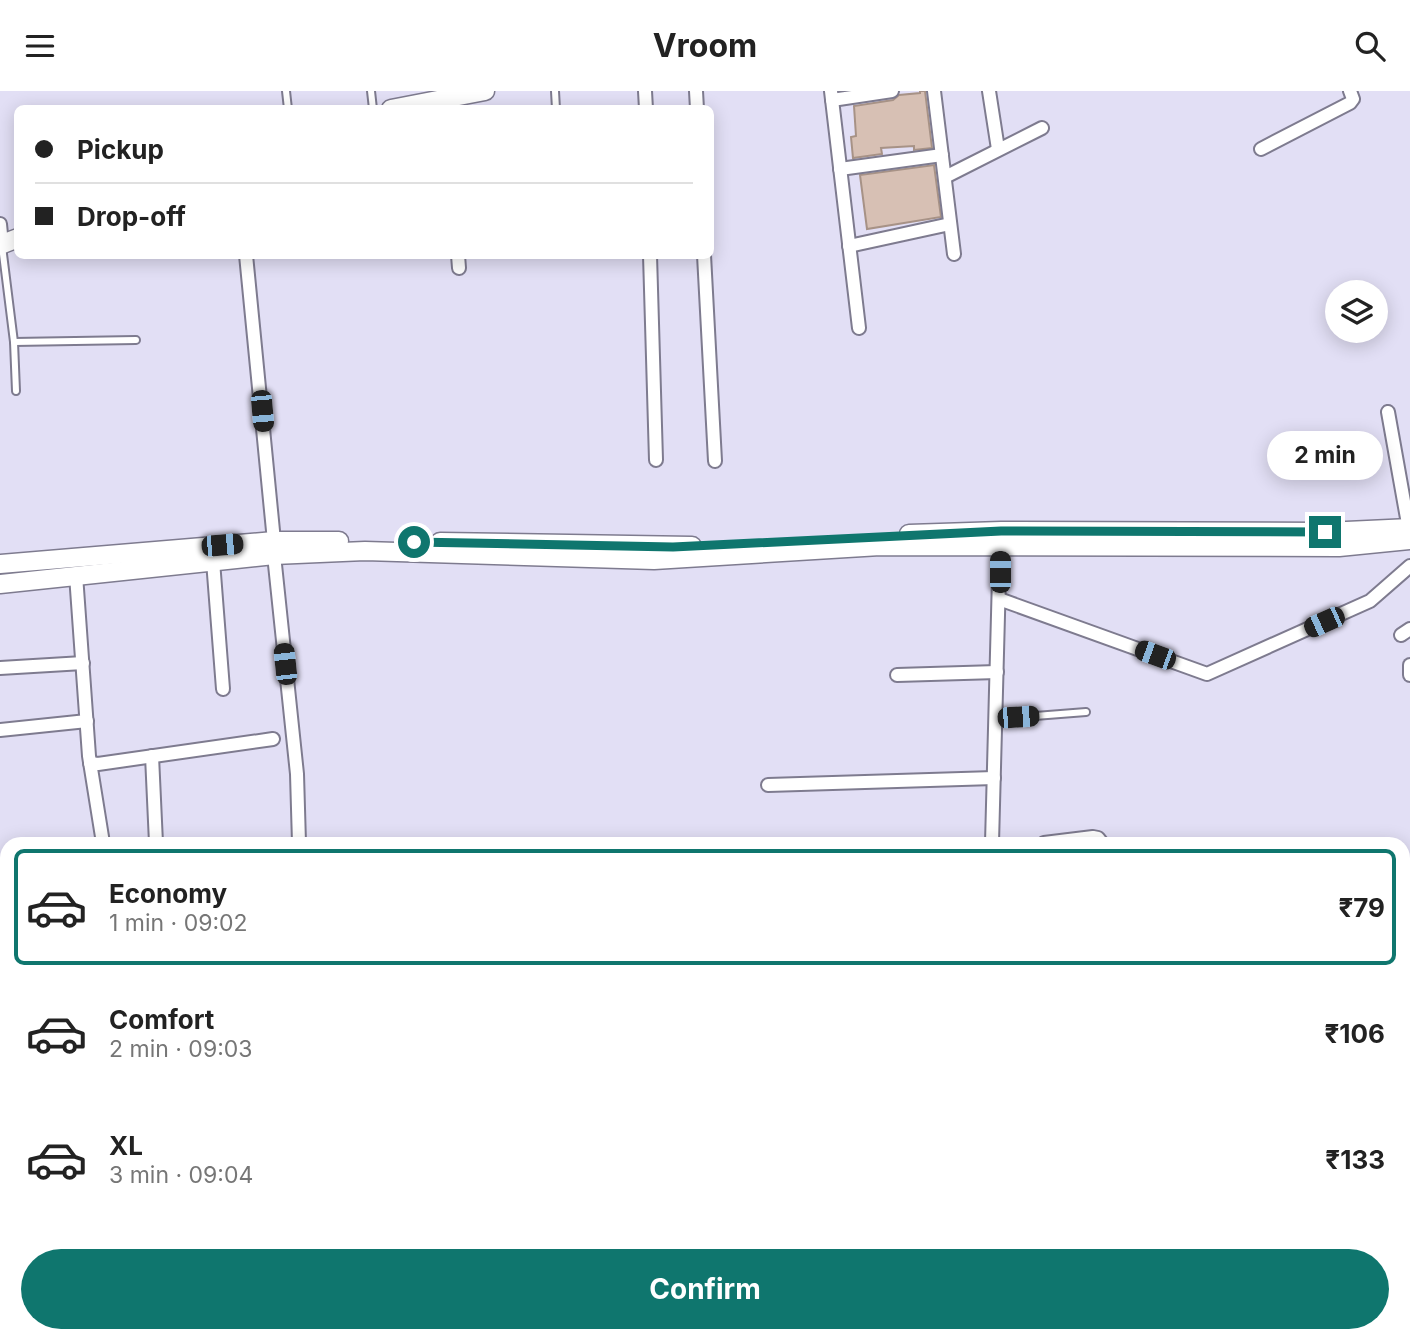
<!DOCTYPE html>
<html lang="en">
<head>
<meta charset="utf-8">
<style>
	:root { --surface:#fff; --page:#f6f6f6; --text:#222; --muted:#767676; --line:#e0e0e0; --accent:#0f766e }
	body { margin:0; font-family:Inter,sans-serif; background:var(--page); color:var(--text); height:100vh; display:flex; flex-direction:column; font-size:26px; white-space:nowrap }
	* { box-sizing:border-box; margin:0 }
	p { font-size:23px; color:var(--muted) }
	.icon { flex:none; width:38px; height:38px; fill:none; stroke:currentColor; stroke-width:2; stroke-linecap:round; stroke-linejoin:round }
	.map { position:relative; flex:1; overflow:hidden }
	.details { position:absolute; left:0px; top:746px; width:1410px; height:506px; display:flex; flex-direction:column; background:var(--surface); border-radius:21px 21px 0 0; box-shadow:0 4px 18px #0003 }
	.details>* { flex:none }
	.guide { position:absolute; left:14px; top:14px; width:700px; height:154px; border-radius:10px; box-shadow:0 4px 18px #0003; display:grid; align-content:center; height:154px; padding:0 21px; background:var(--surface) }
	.buttons { position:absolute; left:1325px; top:189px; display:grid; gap:14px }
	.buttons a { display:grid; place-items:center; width:63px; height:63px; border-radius:50%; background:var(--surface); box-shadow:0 4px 18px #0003; font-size:35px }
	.end { position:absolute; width:32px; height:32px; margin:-16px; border:9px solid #0f766e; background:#fff; box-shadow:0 0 0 4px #fff }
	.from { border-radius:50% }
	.bubble { position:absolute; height:49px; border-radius:24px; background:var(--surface); box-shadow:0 4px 18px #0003; font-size:23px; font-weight:700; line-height:49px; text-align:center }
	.car { position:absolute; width:21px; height:42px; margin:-21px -10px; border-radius:9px; box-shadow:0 0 5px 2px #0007; background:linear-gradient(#222 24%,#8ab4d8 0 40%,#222 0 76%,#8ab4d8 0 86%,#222 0) }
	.guide b { display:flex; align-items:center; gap:24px; height:66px; font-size:26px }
	.guide b+b { border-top:2px solid var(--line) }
	.guide i { width:18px; height:18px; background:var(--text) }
	ul { padding:12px 0 0; list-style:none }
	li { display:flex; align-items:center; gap:21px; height:116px; margin:0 14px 10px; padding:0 7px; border:4px solid transparent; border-radius:10px }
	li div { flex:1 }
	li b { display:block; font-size:26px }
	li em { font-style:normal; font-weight:700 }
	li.selected { border-color:var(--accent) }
	li>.icon { width:63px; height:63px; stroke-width:1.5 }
	.button { display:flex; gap:14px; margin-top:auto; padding:14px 21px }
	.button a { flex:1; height:80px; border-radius:42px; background:var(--accent); color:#fff; font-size:28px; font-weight:700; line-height:80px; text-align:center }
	header { display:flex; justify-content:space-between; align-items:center; height:91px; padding:0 21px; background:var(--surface); font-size:32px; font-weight:700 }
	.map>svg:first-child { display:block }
	.building { fill:#d7c0b4; stroke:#a79286; stroke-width:2 }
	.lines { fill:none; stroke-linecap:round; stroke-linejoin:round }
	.lane-casing { stroke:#7e7b8f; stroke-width:10 }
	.street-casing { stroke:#7e7b8f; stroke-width:16 }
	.secondary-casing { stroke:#7e7b8f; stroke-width:21 }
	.primary-casing { stroke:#7e7b8f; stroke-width:23 }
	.lane { stroke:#fff; stroke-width:6 }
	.street { stroke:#fff; stroke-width:12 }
	.secondary { stroke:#fff; stroke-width:18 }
	.primary { stroke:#fff; stroke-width:19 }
	.route { stroke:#0f766e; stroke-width:9 }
</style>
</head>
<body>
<header><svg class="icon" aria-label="menu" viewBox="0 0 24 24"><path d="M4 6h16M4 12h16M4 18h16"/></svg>Vroom<svg class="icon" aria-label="search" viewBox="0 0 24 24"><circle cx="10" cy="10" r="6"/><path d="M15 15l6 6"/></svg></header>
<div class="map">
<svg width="1410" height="1251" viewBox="0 0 1410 1251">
	<rect width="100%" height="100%" fill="#e2dff5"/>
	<g class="building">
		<polygon points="920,0 925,0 932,57 914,59 914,55 881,57 882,63 853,67 851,46 856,45 854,15 893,9 899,4 920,2"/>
		<polygon points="934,74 941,126 867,138 860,84"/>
	</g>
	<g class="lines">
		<defs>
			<g id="lane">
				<polyline points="286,0 288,18"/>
				<polyline points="371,0 373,18"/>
				<polyline points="555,0 556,18"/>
				<polyline points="2,155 14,251 16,300"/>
				<polyline points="14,251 136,249"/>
				<polyline points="996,628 1086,621"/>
				<polyline points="1404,923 1410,944"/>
				<polyline points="266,1244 266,1251"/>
				<polyline points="1181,1244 1181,1251"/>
			</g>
			<g id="street">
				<polyline points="645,0 646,18"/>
				<polyline points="696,0 697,18"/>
				<polyline points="831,0 859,237"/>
				<polyline points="934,0 954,163"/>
				<polyline points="989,0 998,58"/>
				<polyline points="832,9 892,0"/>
				<polyline points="1261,58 1350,12 1353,8 1350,0"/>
				<polyline points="840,78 942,64"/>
				<polyline points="945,86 1042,37"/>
				<polyline points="0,133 2,153"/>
				<polyline points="849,155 950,133"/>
				<polyline points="246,164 274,450"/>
				<polyline points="458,164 459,177"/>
				<polyline points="650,164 656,369"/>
				<polyline points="704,164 715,370"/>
				<polyline points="1388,321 1410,444"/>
				<polyline points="274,464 297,683 299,752"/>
				<polyline points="213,470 223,598"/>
				<polyline points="76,484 89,665 103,752"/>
				<polyline points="999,508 1207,583 1370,510 1410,475"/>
				<polyline points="1401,544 1410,538"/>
				<polyline points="1410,574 1410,584"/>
				<polyline points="0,577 83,572"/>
				<polyline points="897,584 997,581"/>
				<polyline points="0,639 87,630"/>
				<polyline points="152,665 156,752"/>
				<polyline points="90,672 98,673 273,648"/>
				<polyline points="768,694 994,687"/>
				<polyline points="992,752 1000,448"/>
				<polyline points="1044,752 1093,746 1098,747 1102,752"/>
				<polyline points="0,1000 7,1000"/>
				<polyline points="0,1059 7,1059"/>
				<polyline points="56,1244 64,1251"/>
				<polyline points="41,1251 44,1244"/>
			</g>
			<g id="secondary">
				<polyline points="391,18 485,0"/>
				<polyline points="0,154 18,147"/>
				<polyline points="909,443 1001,440 1325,441 1410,437"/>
				<polyline points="440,451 692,455"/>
				<polyline points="0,473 274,450 339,450"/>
				<polyline points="0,493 274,464 365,460 654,469 880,455 1339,456 1410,449"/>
				<polyline points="0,1193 7,1199"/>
			</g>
			<g id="primary">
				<polyline points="1404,1211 1410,1211"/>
				<polyline points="0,1228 7,1227"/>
				<polyline points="1404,1232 1410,1232"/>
			</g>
		</defs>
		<use href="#lane" class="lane-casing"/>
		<use href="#street" class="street-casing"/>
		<use href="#secondary" class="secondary-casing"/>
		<use href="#primary" class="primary-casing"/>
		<use href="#lane" class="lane"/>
		<use href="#street" class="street"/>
		<use href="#secondary" class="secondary"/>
		<use href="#primary" class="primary"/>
	</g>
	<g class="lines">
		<polyline class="route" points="414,451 673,456 1001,440 1325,441"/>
	</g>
</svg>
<div class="buttons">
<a><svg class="icon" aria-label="layers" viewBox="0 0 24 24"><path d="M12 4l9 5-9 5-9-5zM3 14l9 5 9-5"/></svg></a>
</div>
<i class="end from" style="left:414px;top:451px"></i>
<i class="end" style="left:1325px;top:441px"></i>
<div class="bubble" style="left:1267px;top:340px;width:116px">2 min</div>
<i class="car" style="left:262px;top:320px;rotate:175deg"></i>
<i class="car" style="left:222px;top:454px;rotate:85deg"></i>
<i class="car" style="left:1000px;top:481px;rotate:0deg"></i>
<i class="car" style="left:1324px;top:531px;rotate:246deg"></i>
<i class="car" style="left:1155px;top:564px;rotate:290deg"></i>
<i class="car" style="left:285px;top:573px;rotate:354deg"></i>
<i class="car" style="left:1018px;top:626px;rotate:86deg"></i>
<div class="guide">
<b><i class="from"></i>Pickup</b>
<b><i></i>Drop-off</b>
</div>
<section class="details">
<ul>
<li class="selected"><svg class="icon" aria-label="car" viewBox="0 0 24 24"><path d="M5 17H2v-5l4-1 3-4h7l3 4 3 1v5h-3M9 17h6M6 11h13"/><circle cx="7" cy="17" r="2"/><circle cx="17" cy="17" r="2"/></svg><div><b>Economy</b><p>1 min · 09:02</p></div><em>₹79</em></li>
<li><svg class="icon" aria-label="car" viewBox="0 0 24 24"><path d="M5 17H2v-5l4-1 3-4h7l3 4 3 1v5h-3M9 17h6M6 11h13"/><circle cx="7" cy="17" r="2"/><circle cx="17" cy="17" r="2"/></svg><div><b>Comfort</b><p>2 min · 09:03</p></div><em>₹106</em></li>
<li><svg class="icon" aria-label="car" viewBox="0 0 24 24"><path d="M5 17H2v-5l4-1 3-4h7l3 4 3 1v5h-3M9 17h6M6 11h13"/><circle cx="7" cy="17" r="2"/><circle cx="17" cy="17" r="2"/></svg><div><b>XL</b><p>3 min · 09:04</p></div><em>₹133</em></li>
</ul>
<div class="button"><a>Confirm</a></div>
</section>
</div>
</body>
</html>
